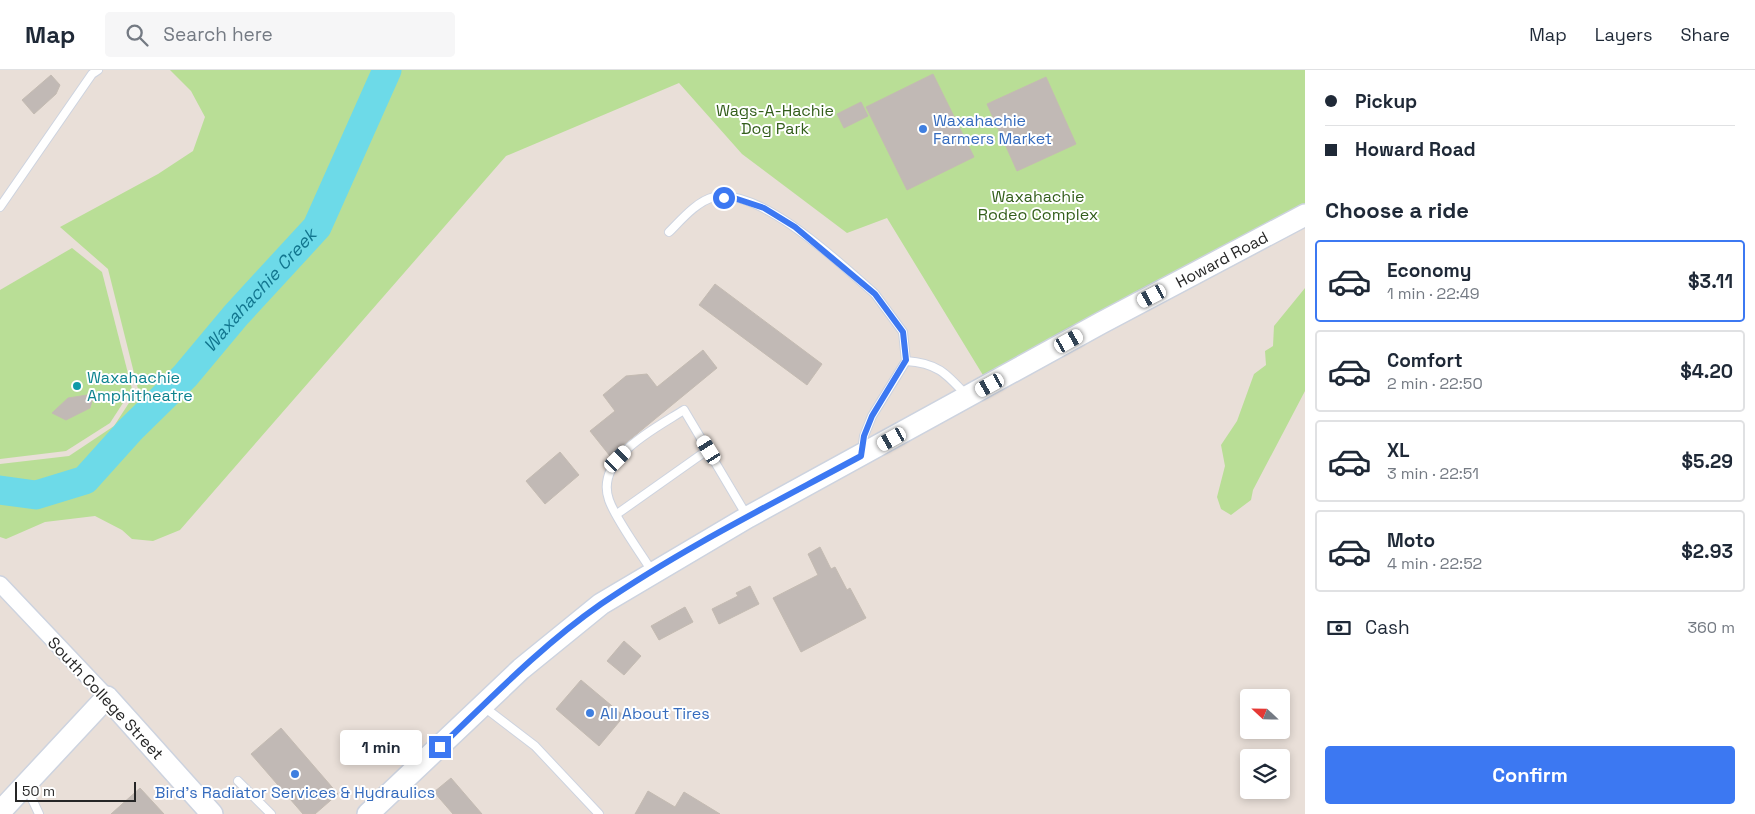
<!DOCTYPE html>
<html lang="en">
<head>
<meta charset="utf-8">
<style>
	:root { --surface:#fff; --page:#f6f6f7; --text:#1f2937; --muted:#747a83; --line:#e0e1e3; --accent:#3c78f2 }
	body { margin:0; font-family:"Space Grotesk",sans-serif; background:var(--page); color:var(--text); height:100vh; display:flex; flex-direction:column; font-size:19px; white-space:nowrap }
	* { box-sizing:border-box; margin:0 }
	p { font-size:16px; color:var(--muted) }
	.icon { flex:none; width:28px; height:28px; fill:none; stroke:currentColor; stroke-width:2; stroke-linecap:round; stroke-linejoin:round }
	.map { position:relative; flex:1; overflow:hidden }
	.drawer { display:flex; flex-direction:column; background:var(--surface); width:450px }
	.drawer>* { flex:none }
	.hud { display:grid; align-content:center; height:110px; padding:0 20px; background:var(--surface) }
	.needle { width:32px; rotate:292deg }
	.controls { position:absolute; left:1240px; top:619px; display:grid; gap:10px }
	.controls a { display:grid; place-items:center; width:50px; height:50px; border-radius:5px; background:var(--surface); box-shadow:0 2px 8px #0003; font-size:25px }
	.scale { position:absolute; left:15px; bottom:12px; width:121px; box-sizing:border-box; padding-left:5px; border:2px solid #262626; border-top:0; font-size:14px; line-height:18px; white-space:nowrap; color:#262626; -webkit-text-stroke:4px #fff; paint-order:stroke }
	.end { position:absolute; width:22px; height:22px; margin:-11px; border:6px solid #3c78f2; background:#fff; box-shadow:0 0 0 2px #fff }
	.from { border-radius:50% }
	.bubble { position:absolute; height:35px; border-radius:5px; background:var(--surface); box-shadow:0 2px 8px #0003; font-size:16px; font-weight:700; line-height:35px; text-align:center }
	.car { position:absolute; width:15px; height:30px; margin:-15px -8px; border-radius:6px; box-shadow:0 0 4px 1px #0007; background:linear-gradient(#fff 24%,#345 0 40%,#fff 0 76%,#345 0 86%,#fff 0) }
	.hud b { display:flex; align-items:center; gap:18px; height:48px; font-size:19px }
	.hud b+b { border-top:1px solid var(--line) }
	.hud i { width:12px; height:12px; background:var(--text) }
	ul { padding:0; list-style:none }
	li { display:flex; align-items:center; gap:15px; height:82px; margin:0 10px 8px; padding:0 10px; border:2px solid var(--line); border-radius:5px }
	li div { flex:1 }
	li b { display:block; font-size:19px }
	li em { font-style:normal; font-weight:700 }
	li.active { border-color:var(--accent) }
	li>.icon { width:45px; height:45px; stroke-width:1.5 }
	h2 { padding:0 20px; font-size:22px; line-height:60px }
	.pay { display:flex; align-items:center; gap:12px; height:55px; padding:0 20px; font-size:19px }
	.pay p { margin-inline-start:auto }
	.button { display:flex; gap:10px; margin-top:auto; padding:10px 20px }
	.button a { flex:1; height:58px; border-radius:5px; background:var(--accent); color:#fff; font-size:20px; font-weight:700; line-height:58px; text-align:center }
	header { display:flex; align-items:center; gap:30px; box-sizing:border-box; height:70px; padding:0 25px; background:var(--surface); border-bottom:1px solid var(--line) }
	header strong { font-size:24px }
	nav { display:flex; gap:28px; margin-inline-start:auto; font-size:18px }
	.search { width:350px; height:45px; background:var(--page); display:flex; align-items:center; gap:12px; box-sizing:border-box; padding:0 18px; border-radius:5px; color:var(--muted); font-size:19px }
	main { display:flex; flex:1; min-height:0 }
	.map>svg:first-child { display:block }
	.green { fill:#b9de96 }
	.lines { fill:none; stroke-linecap:round; stroke-linejoin:round }
	.river { stroke:#6ddae8; stroke-width:29 }
	.building { fill:#c1b9b5; stroke:#c4bbb2 }
	.lane-casing { stroke:#cdd3df; stroke-width:10 }
	.street-casing { stroke:#cdd3df; stroke-width:18 }
	.secondary-casing { stroke:#cdd3df; stroke-width:24 }
	.lane { stroke:#fff; stroke-width:8 }
	.street { stroke:#fff; stroke-width:15 }
	.secondary { stroke:#fff; stroke-width:21 }
	.route { stroke:#3c78f2; stroke-width:6 }
	.shop-dot { fill:#3f7fe0; stroke:#fff; stroke-width:2 }
	.culture-dot { fill:#0f9aa8; stroke:#fff; stroke-width:2 }
	.labels { text-anchor:middle; stroke-width:4; stroke-linejoin:round; paint-order:stroke }
	.park-label { font-size:16px; fill:#335e1b; stroke:#fff }
	.shop-label { font-size:16px; fill:#366cbe; stroke:#fff; text-anchor:start }
	.street-label { font-size:16px; fill:#262626; stroke:#fff }
	.culture-label { font-size:16px; fill:#0d838f; stroke:#fff; text-anchor:start }
	.water-label { font-size:18px; font-style:italic; fill:#12768f; stroke:#fff }
</style>
</head>
<body>
<header>
<strong>Map</strong>
<div class="search"><svg class="icon" aria-label="search" viewBox="0 0 24 24"><circle cx="10" cy="10" r="6"/><path d="M15 15l6 6"/></svg>Search here</div>
<nav><a>Map</a><a>Layers</a><a>Share</a></nav>
</header>
<main>
<div class="map">
<svg width="1305" height="744" viewBox="0 0 1305 744">
	<rect width="100%" height="100%" fill="#e9dfd8"/>
	<g class="green">
		<polygon points="170,0 1305,0 1305,145 989,315 887,148 847,163 742,84 679,13 506,86 180,460 153,471 132,469 122,460 95,446 45,452 6,469 0,467 0,394 69,386 114,356 138,319 108,199 60,157 158,104 193,81 205,47 191,21"/>
		<polygon points="72,178 102,202 132,319 110,353 66,381 0,389 0,220"/>
		<polygon points="1305,218 1305,321 1253,420 1251,430 1231,445 1221,439 1217,427 1225,396 1221,375 1237,351 1254,304 1266,295 1265,281 1273,276 1274,256"/>
	</g>
	<g class="lines">
		<path class="river" id="s1" d="M 0,420 L 36,425 L 85,410 L 130,360 L 185,306 L 236,245 L 317,157 L 387,0"/>
	</g>
	<g class="building">
		<polygon points="933,4 974,87 907,120 866,37"/>
		<polygon points="51,5 60,15 56,24 34,44 22,30"/>
		<polygon points="1046,7 1076,74 1017,101 987,34"/>
		<polygon points="861,32 868,46 844,58 837,44"/>
		<polygon points="715,214 822,294 807,315 699,235"/>
		<polygon points="703,280 717,298 610,386 590,361 615,341 603,325 626,306 647,304 657,317"/>
		<polygon points="94,324 90,338 66,350 52,343 68,328"/>
		<polygon points="560,382 579,405 545,434 526,411"/>
		<polygon points="820,477 831,499 835,497 847,520 850,518 866,548 801,582 773,528 818,505 808,484"/>
		<polygon points="750,516 759,534 719,554 712,539 738,526 736,523"/>
		<polygon points="685,537 693,552 659,570 651,556"/>
		<polygon points="624,571 641,586 624,605 607,591"/>
		<polygon points="581,610 624,646 599,676 556,639"/>
		<polygon points="281,658 338,724 315,744 303,744 251,684"/>
		<polygon points="451,708 482,744 453,744 434,722"/>
		<polygon points="140,718 164,744 111,744"/>
		<polygon points="648,721 675,737 684,722 720,744 635,744"/>
	</g>
	<g class="lines">
		<defs>
			<g id="lane">
				<polyline points="0,137 92,4 98,0"/>
				<path d="M 669,162 C 681,150 697,131 714,127 C 761,117 842,195 875,224 L 903,262 L 906,291 L 872,346 L 864,366 L 862,381"/>
				<path d="M 906,291 C 937,293 946,303 966,325"/>
				<polyline points="617,444 709,379"/>
				<path d="M 653,503 C 641,483 616,450 609,430 C 594,388 656,358 684,340 L 747,446"/>
				<polyline points="484,637 535,676 599,744"/>
				<polyline points="238,711 271,744"/>
				<polyline points="26,716 39,744"/>
			</g>
			<polyline id="street" points="0,514 107,627"/>
			<g id="secondary">
				<polyline points="0,742 107,627 212,744"/>
				<path id="s2" d="M 368,744 L 521,599 L 601,534 L 748,447 L 1101,253 L 1305,145"/>
			</g>
		</defs>
		<use href="#lane" class="lane-casing"/>
		<use href="#street" class="street-casing"/>
		<use href="#secondary" class="secondary-casing"/>
		<use href="#lane" class="lane"/>
		<use href="#street" class="street"/>
		<use href="#secondary" class="secondary"/>
	</g>
	<g class="lines">
		<path class="route" d="M 440,677 C 491,628 542,575 601,534 C 683,478 774,433 861,386 L 864,366 L 872,346 L 906,290 L 903,262 L 875,224 L 795,157 L 764,138 L 734,128 L 724,128"/>
	</g>
	<g class="shop-dot">
		<circle cx="923" cy="59" r="5"/>
		<circle cx="590" cy="643" r="5"/>
		<circle cx="295" cy="704" r="5"/>
	</g>
	<circle class="culture-dot" cx="77" cy="316" r="5"/>
	<g class="labels">
		<g class="park-label">
			<text x="775" y="46">Wags-A-Hachie<tspan x="775" dy="18">Dog Park</tspan></text>
			<text x="1038" y="132">Waxahachie<tspan x="1038" dy="18">Rodeo Complex</tspan></text>
		</g>
		<g class="shop-label">
			<text x="933" y="56">Waxahachie<tspan x="933" dy="18">Farmers Market</tspan></text>
			<text x="600" y="649">All About Tires</text>
			<text x="295" y="728" text-anchor="middle">Bird's Radiator Services &amp; Hydraulics</text>
		</g>
		<g class="street-label">
			<text dy="6" stroke="none"><textPath href="#s2" startOffset="1024">Howard Road</textPath></text>
			<text transform="translate(106 628) rotate(47)" y="6">South College Street</text>
		</g>
		<g class="culture-label">
			<text x="87" y="313">Waxahachie<tspan x="87" dy="18">Amphitheatre</tspan></text>
		</g>
		<g class="water-label">
			<text dy="6" stroke="none"><textPath href="#s1" startOffset="346">Waxahachie Creek</textPath></text>
		</g>
	</g>
</svg>
<div class="controls">
<a><svg class="needle" viewBox="-14 -14 28 28"><path d="M0-13l5 13h-10z" fill="#e53935"/><path d="M0 13l5-13h-10z" fill="#747a83"/></svg></a>
<a><svg class="icon" aria-label="layers" viewBox="0 0 24 24"><path d="M12 4l9 5-9 5-9-5zM3 14l9 5 9-5"/></svg></a>
</div>
<div class="scale">50 m</div>
<i class="end from" style="left:724px;top:128px"></i>
<i class="end" style="left:440px;top:677px"></i>
<div class="bubble" style="left:340px;top:660px;width:82px">1 min</div>
<i class="car" style="left:1152px;top:226px;rotate:242deg"></i>
<i class="car" style="left:1069px;top:271px;rotate:61deg"></i>
<i class="car" style="left:990px;top:315px;rotate:241deg"></i>
<i class="car" style="left:892px;top:369px;rotate:241deg"></i>
<i class="car" style="left:709px;top:380px;rotate:328deg"></i>
<i class="car" style="left:618px;top:389px;rotate:45deg"></i>
</div>
<section class="drawer">
<div class="hud">
<b><i class="from"></i>Pickup</b>
<b><i></i>Howard Road</b>
</div>
<h2>Choose a ride</h2>
<ul>
<li class="active"><svg class="icon" aria-label="car" viewBox="0 0 24 24"><path d="M5 17H2v-5l4-1 3-4h7l3 4 3 1v5h-3M9 17h6M6 11h13"/><circle cx="7" cy="17" r="2"/><circle cx="17" cy="17" r="2"/></svg><div><b>Economy</b><p>1 min · 22:49</p></div><em>$3.11</em></li>
<li><svg class="icon" aria-label="car" viewBox="0 0 24 24"><path d="M5 17H2v-5l4-1 3-4h7l3 4 3 1v5h-3M9 17h6M6 11h13"/><circle cx="7" cy="17" r="2"/><circle cx="17" cy="17" r="2"/></svg><div><b>Comfort</b><p>2 min · 22:50</p></div><em>$4.20</em></li>
<li><svg class="icon" aria-label="car" viewBox="0 0 24 24"><path d="M5 17H2v-5l4-1 3-4h7l3 4 3 1v5h-3M9 17h6M6 11h13"/><circle cx="7" cy="17" r="2"/><circle cx="17" cy="17" r="2"/></svg><div><b>XL</b><p>3 min · 22:51</p></div><em>$5.29</em></li>
<li><svg class="icon" aria-label="car" viewBox="0 0 24 24"><path d="M5 17H2v-5l4-1 3-4h7l3 4 3 1v5h-3M9 17h6M6 11h13"/><circle cx="7" cy="17" r="2"/><circle cx="17" cy="17" r="2"/></svg><div><b>Moto</b><p>4 min · 22:52</p></div><em>$2.93</em></li>
</ul>
<div class="pay"><svg class="icon" aria-label="cash" viewBox="0 0 24 24"><path d="M3 7h18v10H3z"/><circle cx="12" cy="12" r="2"/></svg>Cash<p>360 m</p></div>
<div class="button"><a>Confirm</a></div>
</section>
</main>
</body>
</html>
